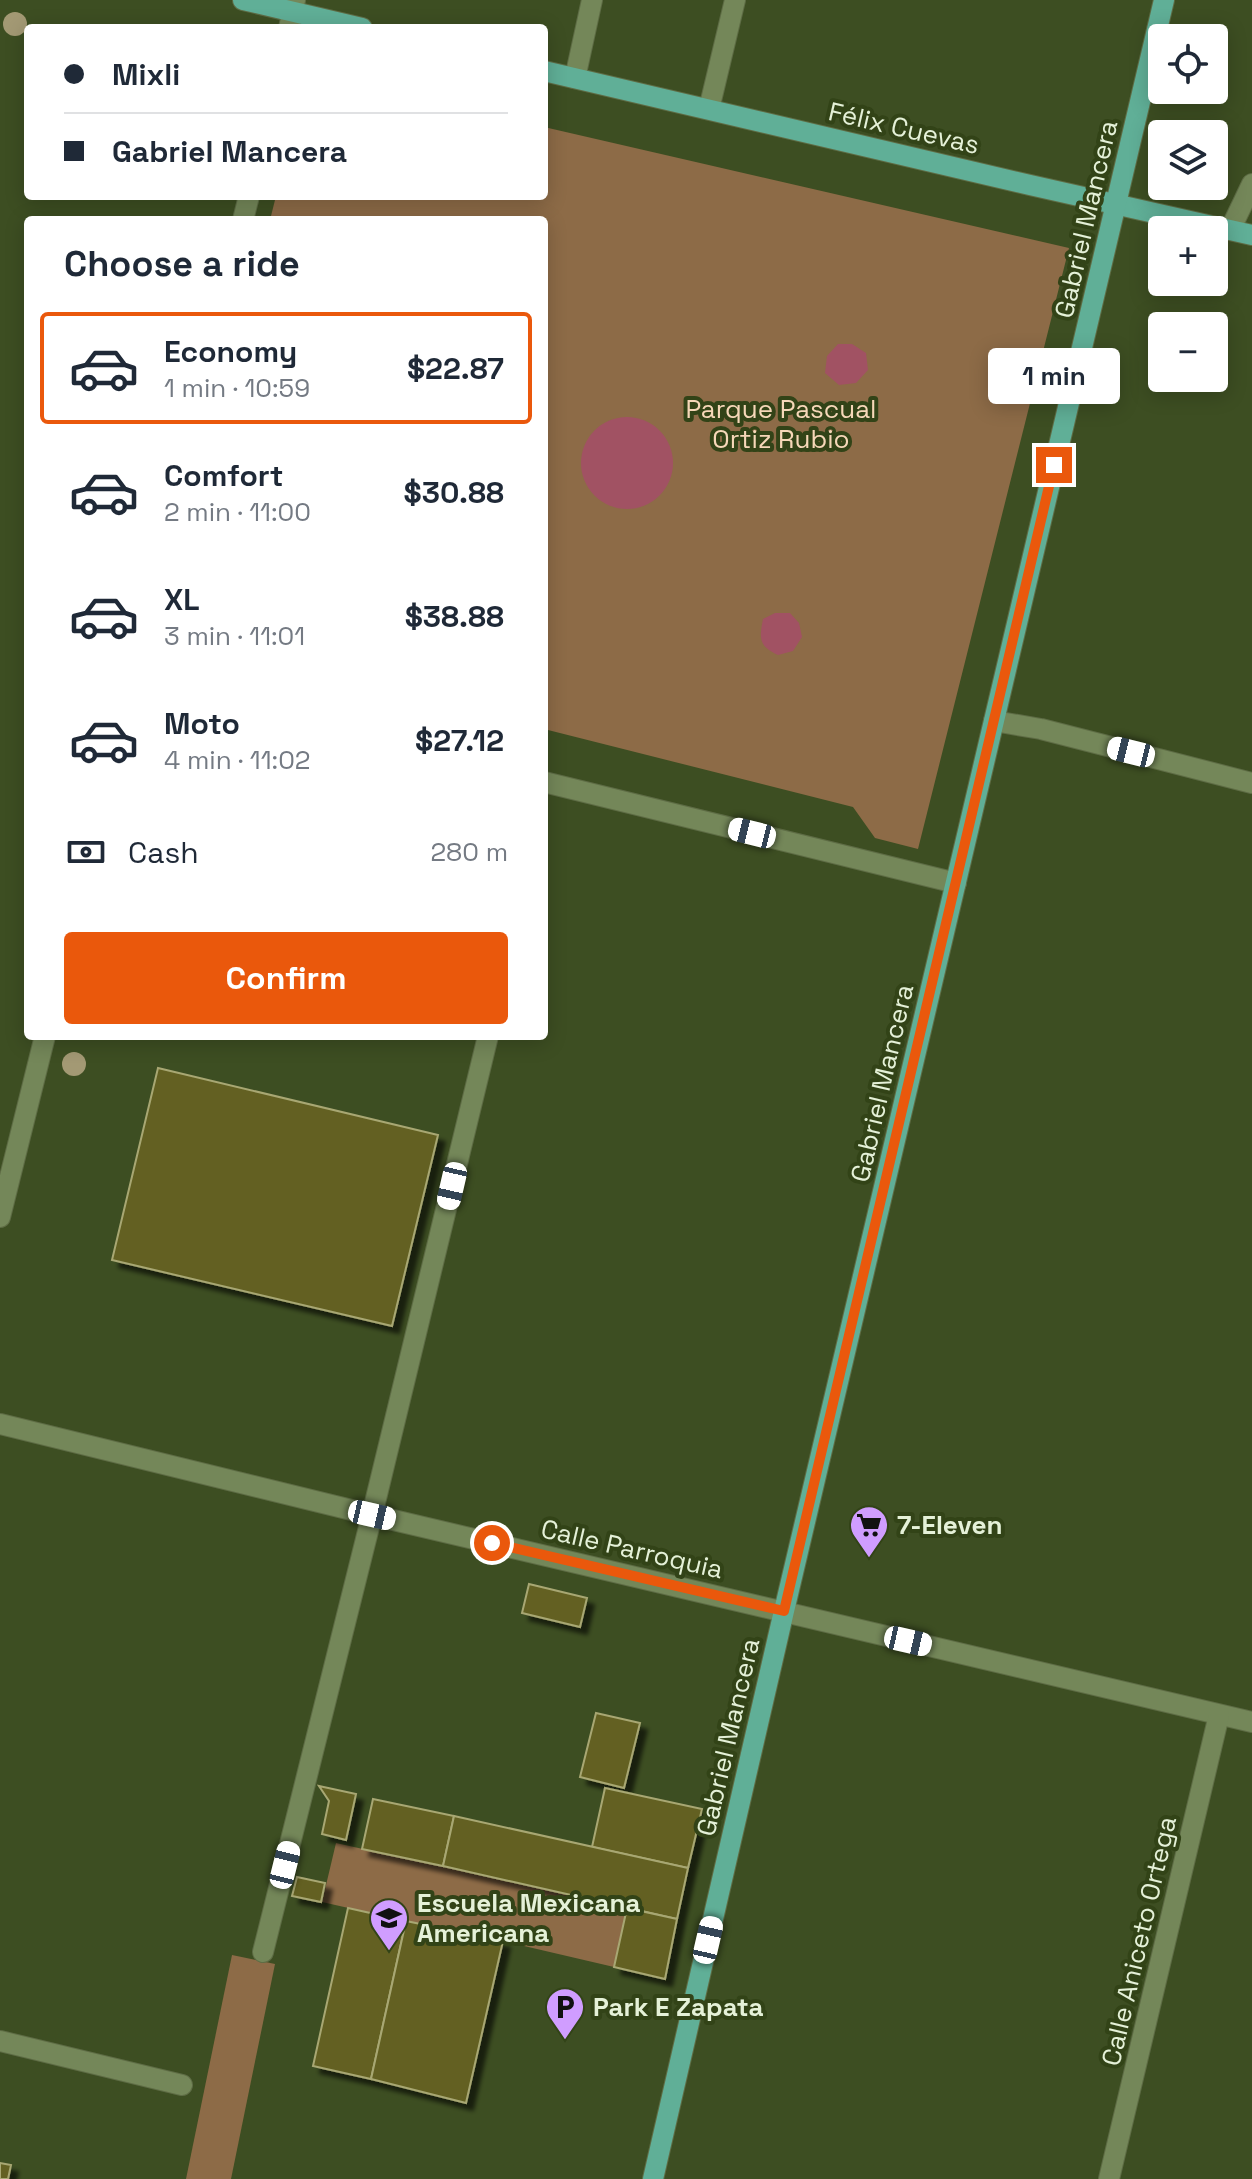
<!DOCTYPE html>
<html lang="en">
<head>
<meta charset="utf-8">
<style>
	:root { --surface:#fff; --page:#f2f2f3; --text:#1f2937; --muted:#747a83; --line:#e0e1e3; --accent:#ea580c }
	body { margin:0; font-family:"Space Grotesk",sans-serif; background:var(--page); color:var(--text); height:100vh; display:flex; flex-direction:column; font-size:30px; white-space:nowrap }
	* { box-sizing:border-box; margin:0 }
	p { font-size:26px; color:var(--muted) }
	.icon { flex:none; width:44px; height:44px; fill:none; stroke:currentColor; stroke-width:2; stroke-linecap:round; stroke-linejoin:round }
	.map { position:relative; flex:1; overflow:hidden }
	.panel { position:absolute; left:24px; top:216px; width:524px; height:824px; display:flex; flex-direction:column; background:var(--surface); border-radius:8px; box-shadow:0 4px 20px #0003 }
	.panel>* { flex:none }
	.hud { position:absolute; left:24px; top:24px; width:524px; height:176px; border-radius:8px; box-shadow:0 4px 20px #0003; display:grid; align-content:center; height:176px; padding:0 40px; background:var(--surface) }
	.fabs { position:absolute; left:1148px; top:24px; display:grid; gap:16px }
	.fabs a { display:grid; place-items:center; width:80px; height:80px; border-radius:8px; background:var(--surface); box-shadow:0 4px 20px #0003; font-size:40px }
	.end { position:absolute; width:36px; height:36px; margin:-18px; border:10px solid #ea580c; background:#fff; box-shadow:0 0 0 4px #fff }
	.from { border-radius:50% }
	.bubble { position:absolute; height:56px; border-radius:8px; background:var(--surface); box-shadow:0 4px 20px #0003; font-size:26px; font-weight:800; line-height:56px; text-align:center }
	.car { position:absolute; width:24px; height:48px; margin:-24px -12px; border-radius:10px; box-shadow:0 0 6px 2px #0007; background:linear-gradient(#fff 24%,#345 0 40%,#fff 0 76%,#345 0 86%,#fff 0) }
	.hud b { display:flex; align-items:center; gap:28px; height:76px; font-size:30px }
	.hud b+b { border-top:2px solid var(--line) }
	.hud i { width:20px; height:20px; background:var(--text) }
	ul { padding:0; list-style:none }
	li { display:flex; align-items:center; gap:24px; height:112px; margin:0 16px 12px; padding:0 24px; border:4px solid transparent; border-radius:8px }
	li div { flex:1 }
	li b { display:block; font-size:30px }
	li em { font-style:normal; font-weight:800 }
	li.active { border-color:var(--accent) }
	li>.icon { width:72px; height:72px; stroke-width:1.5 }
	h2 { padding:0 40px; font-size:36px; line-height:96px }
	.pay { display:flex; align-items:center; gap:20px; height:88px; padding:0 40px; font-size:30px }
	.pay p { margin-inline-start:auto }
	.action { display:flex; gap:16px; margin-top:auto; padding:16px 40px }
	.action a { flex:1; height:92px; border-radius:8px; background:var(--accent); color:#fff; font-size:32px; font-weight:800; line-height:92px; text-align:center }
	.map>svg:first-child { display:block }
	.green { fill:#8d6b47 }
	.water { fill:#a15263 }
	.building { fill:#636122; stroke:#a8a773; stroke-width:2; filter:url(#shadow) }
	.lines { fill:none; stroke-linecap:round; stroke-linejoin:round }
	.service-casing { stroke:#5e6c45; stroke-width:22 }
	.minor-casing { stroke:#5e6c45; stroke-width:22 }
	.primary-casing { stroke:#5e6c45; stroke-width:22 }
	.service { stroke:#748759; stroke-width:20 }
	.minor { stroke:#748759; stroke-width:20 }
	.primary { stroke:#60af97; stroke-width:20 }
	.tree { fill:#a39974 }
	.route { stroke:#ea580c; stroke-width:10 }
	.labels { text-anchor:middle; stroke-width:8; stroke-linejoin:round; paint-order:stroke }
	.street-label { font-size:26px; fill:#e5f1d8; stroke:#324317 }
	.park-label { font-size:26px; fill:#f6d7b8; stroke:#324317 }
	.poi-label { font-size:26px; font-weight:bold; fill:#e5f1d8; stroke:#324317; text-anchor:start }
</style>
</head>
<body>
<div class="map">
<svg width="1252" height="2179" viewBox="0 0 1252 2179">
	<defs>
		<filter id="shadow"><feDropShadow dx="7" dy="7" stdDeviation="2" flood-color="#0009"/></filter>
	</defs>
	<rect width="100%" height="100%" fill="#3d4e22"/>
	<g class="green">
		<polygon points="544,127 1069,248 918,849 875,838 853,807 544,729 544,220 270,220 276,196 544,196"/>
		<polygon points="336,1843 627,1908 614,1967 503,1941 466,2103 371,2079 406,1921 322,1902"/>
		<polygon points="232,1955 275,1964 231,2179 186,2179"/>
	</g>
	<g class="water">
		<polygon points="838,344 852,344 866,353 868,370 856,383 839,385 825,373 827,356"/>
		<circle cx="627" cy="463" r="46"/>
		<path d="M 775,613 L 790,613 L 799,623 L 802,637 L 793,651 L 778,655 C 759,646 759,639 763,619 Z"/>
	</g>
	<g class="building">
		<polygon points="158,1068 438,1135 392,1326 112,1260"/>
		<polygon points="529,1584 587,1598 580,1627 522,1613"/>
		<polygon points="596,1713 640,1723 624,1788 580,1777"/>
		<polygon points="319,1786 356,1794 346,1840 322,1834 329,1801"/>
		<polygon points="605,1788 702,1809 688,1868 592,1847"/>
		<polygon points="373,1799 454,1816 443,1866 362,1849"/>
		<polygon points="454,1816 688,1868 677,1919 443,1866"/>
		<polygon points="297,1877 325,1883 321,1902 292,1896"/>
		<polygon points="348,1908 406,1921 371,2079 313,2066"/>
		<polygon points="627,1908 677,1919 665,1979 614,1967"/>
		<polygon points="406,1921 503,1941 466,2103 371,2079"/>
		<polygon points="0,2163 11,2165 8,2179 0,2179"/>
	</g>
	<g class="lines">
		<defs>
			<g id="service">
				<polyline points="575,78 592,0"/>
				<polyline points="1230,230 1252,184"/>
			</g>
			<g id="minor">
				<polyline points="289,28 295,0"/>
				<polyline points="709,109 735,0"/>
				<polyline points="243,220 249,196"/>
				<polyline points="994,721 1041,729 1252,783"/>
				<polyline points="544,782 956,883"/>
				<polyline points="0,1217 45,1036"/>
				<polyline points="0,1424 372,1515 1252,1722"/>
				<polyline points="263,1952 372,1515 488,1036"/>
				<polyline points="0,2041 182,2085"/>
				<polyline points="1109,2179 1219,1715"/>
			</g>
			<g id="primary">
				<polyline points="243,0 362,28"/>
				<polyline points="544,71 1030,185 1252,235"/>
				<polyline points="653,2179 784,1611 1164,0"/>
			</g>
		</defs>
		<use href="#service" class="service-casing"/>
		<use href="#minor" class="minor-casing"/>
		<use href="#primary" class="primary-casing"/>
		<use href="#service" class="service"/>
		<use href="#minor" class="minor"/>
		<use href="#primary" class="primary"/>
	</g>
	<g class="tree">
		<circle cx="15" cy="24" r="12"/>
		<circle cx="74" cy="1064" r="12"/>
	</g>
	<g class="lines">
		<polyline class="route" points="492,1543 784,1611 1054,465"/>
	</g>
	<defs>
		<symbol id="supermarket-pin" viewBox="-11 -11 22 30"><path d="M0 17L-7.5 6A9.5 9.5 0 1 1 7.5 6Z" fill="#d09dff" stroke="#324317"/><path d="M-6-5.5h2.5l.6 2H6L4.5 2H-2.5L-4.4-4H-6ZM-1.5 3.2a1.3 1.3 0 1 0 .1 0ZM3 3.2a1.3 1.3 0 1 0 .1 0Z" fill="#111"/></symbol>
		<symbol id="school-pin" viewBox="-11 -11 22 30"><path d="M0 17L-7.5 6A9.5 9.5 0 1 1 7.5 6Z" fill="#d09dff" stroke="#324317"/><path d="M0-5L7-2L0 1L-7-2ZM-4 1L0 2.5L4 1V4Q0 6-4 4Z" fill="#111"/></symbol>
		<symbol id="parking-pin" viewBox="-11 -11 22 30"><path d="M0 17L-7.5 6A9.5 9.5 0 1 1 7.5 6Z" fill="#d09dff" stroke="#324317"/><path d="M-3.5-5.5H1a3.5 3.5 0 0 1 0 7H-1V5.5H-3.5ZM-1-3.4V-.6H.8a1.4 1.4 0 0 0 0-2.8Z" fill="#111"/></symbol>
	</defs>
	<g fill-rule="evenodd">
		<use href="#supermarket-pin" x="847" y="1503" width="44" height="60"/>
		<use href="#school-pin" x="367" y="1896" width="44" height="60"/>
		<use href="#parking-pin" x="543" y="1985" width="44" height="60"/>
	</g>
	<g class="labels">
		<g class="street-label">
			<text transform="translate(904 128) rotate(13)" y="9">Félix Cuevas</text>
			<text transform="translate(1086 219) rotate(-77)" y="9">Gabriel Mancera</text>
			<text transform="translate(882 1083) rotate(-77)" y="9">Gabriel Mancera</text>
			<text transform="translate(632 1549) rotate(13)" y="9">Calle Parroquia</text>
			<text transform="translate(728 1737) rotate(-77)" y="9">Gabriel Mancera</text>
			<text transform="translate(1139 1941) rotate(-77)" y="9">Calle Aniceto Ortega</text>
		</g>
		<g class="park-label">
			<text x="781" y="418">Parque Pascual<tspan x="781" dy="30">Ortiz Rubio</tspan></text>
		</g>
		<g class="poi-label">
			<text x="897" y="1534">7-Eleven</text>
			<text x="417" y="1912">Escuela Mexicana<tspan x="417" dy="30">Americana</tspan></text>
			<text x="593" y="2016">Park E Zapata</text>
		</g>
	</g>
</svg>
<div class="fabs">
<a><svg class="icon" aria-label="locate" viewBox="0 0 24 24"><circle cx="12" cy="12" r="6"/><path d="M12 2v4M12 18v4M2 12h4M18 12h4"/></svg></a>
<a><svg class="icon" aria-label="layers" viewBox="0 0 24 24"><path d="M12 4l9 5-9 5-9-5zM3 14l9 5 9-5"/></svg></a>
<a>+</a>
<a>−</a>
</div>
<i class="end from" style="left:492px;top:1543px"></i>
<i class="end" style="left:1054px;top:465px"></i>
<div class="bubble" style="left:988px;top:348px;width:132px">1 min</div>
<i class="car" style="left:1131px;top:752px;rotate:284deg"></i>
<i class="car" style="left:752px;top:833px;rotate:284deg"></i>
<i class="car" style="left:452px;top:1186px;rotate:193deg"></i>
<i class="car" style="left:372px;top:1515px;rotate:103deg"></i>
<i class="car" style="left:908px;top:1641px;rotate:103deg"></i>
<i class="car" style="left:285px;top:1865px;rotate:14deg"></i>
<i class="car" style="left:708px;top:1940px;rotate:13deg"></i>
<div class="hud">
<b><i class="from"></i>Mixli</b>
<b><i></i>Gabriel Mancera</b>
</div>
<section class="panel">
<h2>Choose a ride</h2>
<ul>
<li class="active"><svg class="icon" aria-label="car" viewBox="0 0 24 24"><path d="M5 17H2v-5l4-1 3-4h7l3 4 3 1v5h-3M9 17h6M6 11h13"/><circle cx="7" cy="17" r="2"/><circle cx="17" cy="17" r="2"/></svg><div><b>Economy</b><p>1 min · 10:59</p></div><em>$22.87</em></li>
<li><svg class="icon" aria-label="car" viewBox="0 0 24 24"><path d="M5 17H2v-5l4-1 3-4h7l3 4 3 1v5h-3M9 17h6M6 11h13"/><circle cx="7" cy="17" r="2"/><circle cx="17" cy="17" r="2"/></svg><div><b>Comfort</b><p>2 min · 11:00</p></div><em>$30.88</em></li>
<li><svg class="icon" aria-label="car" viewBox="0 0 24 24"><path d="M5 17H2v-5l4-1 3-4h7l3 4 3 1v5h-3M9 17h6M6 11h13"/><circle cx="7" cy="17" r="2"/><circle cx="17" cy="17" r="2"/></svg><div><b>XL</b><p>3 min · 11:01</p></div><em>$38.88</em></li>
<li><svg class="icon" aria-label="car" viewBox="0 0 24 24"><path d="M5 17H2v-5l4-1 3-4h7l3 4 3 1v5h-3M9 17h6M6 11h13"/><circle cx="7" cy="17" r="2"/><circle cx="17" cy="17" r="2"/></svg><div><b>Moto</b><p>4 min · 11:02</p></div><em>$27.12</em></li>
</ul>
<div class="pay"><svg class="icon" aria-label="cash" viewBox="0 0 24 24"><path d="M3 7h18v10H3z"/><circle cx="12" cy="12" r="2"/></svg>Cash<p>280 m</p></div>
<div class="action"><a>Confirm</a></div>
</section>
</div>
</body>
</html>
